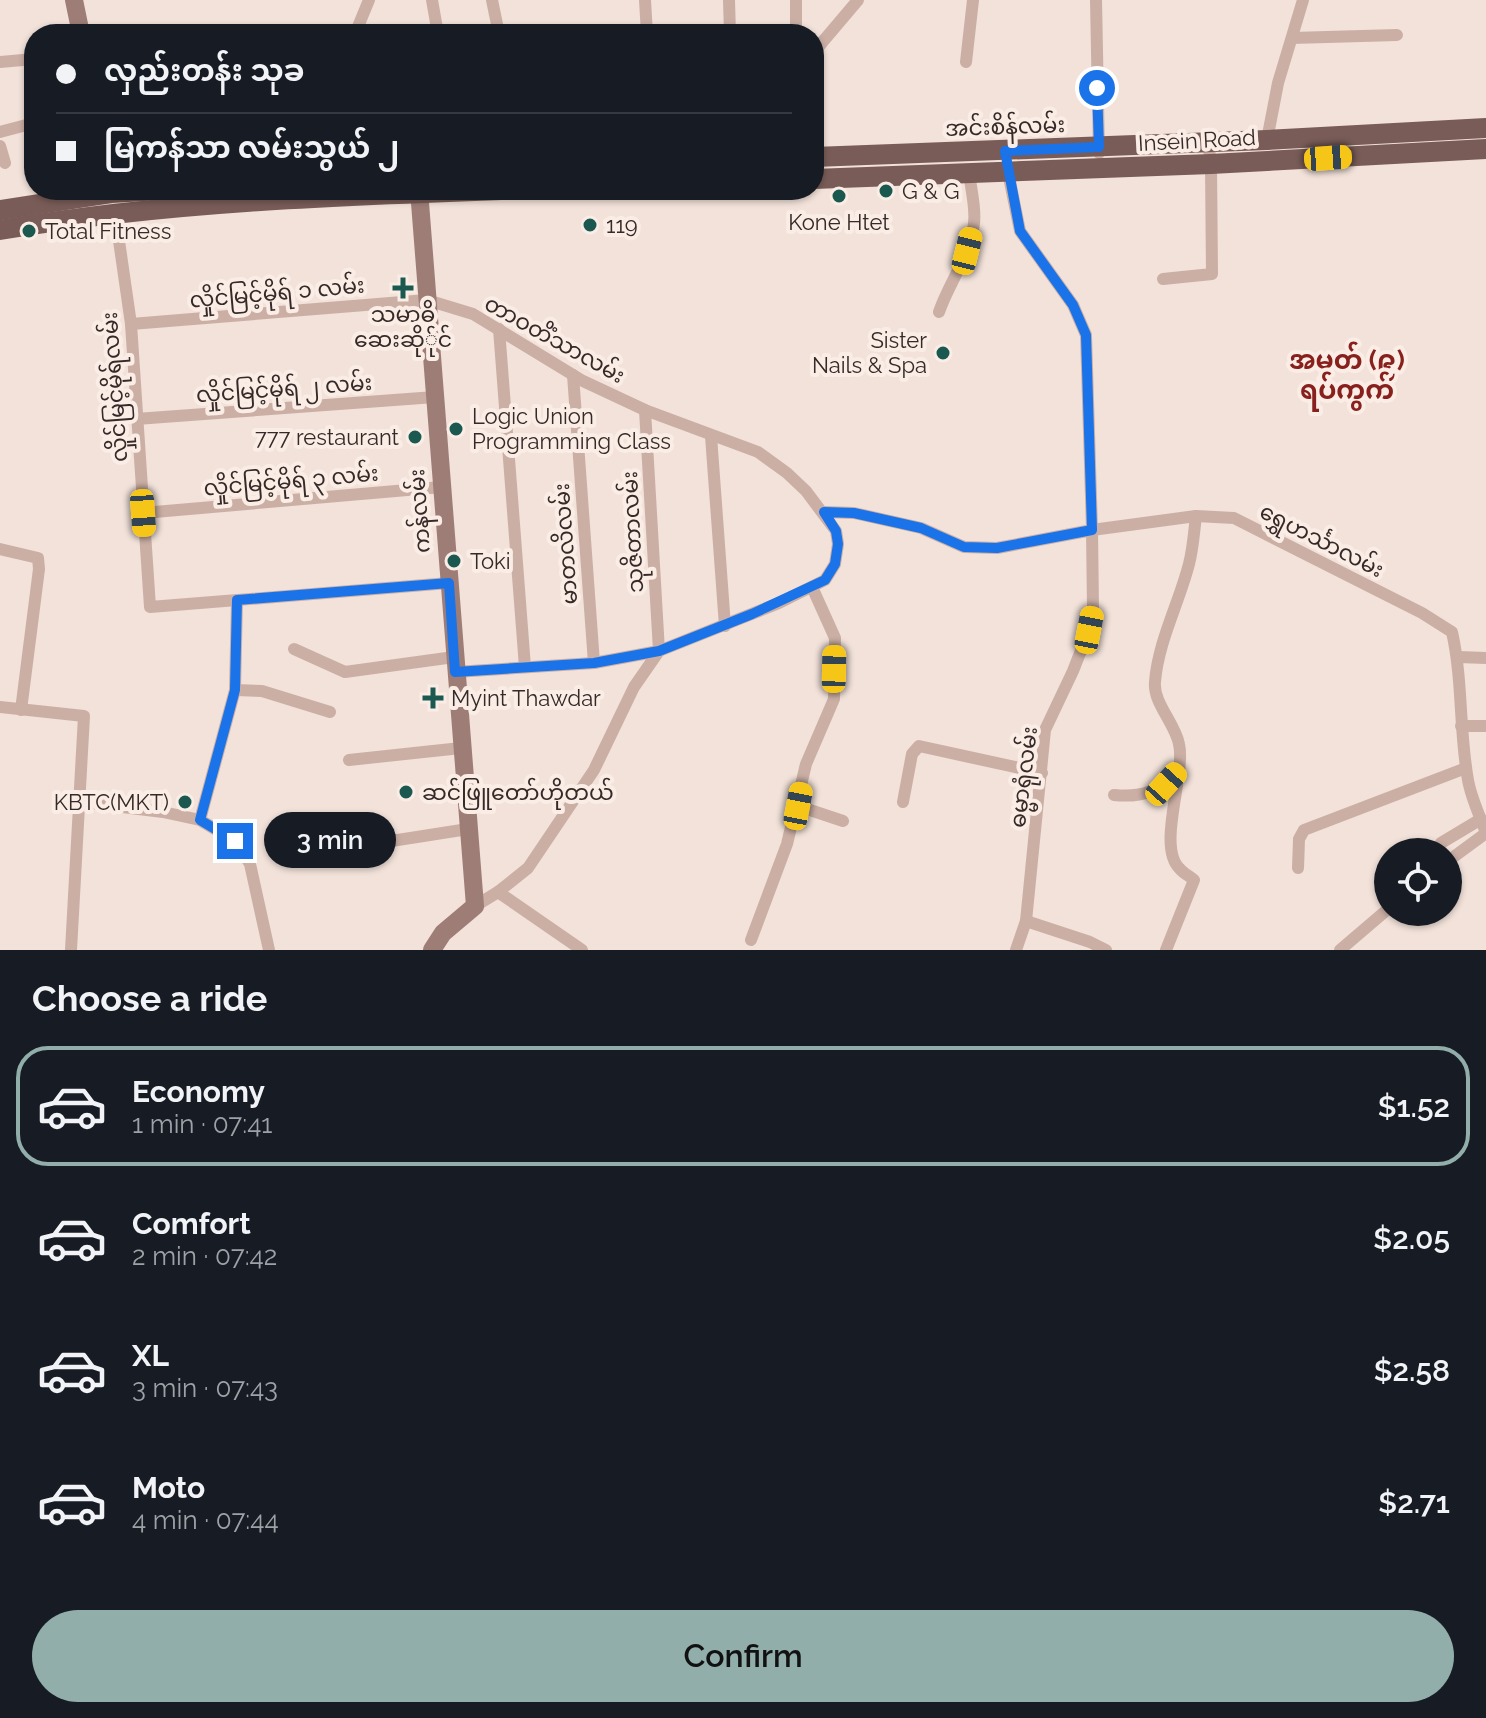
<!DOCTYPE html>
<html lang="en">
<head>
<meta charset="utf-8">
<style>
	:root { --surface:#171b24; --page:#242831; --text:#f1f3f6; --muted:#9ea1a6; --line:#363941; --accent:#91aeab }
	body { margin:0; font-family:Raleway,"Noto Sans Myanmar",sans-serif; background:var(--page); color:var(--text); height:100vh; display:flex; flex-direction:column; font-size:30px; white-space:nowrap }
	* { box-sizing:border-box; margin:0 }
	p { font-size:26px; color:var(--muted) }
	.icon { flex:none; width:44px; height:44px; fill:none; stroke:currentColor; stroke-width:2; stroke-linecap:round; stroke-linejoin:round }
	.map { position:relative; height:950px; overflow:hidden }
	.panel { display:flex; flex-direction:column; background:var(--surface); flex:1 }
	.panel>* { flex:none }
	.banner { position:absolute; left:24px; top:24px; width:800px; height:176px; border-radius:32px; box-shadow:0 2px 6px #0004; display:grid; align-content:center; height:176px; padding:0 32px; background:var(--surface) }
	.fabs { position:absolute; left:1374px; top:838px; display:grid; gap:16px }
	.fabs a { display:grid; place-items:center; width:88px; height:88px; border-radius:50%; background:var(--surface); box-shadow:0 2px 6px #0004; font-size:40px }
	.end { position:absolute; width:36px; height:36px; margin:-18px; border:10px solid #1a73e8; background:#fff; box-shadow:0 0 0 4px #fff }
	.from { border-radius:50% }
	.bubble { position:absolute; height:56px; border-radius:28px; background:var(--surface); box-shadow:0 2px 6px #0004; font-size:26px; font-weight:600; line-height:56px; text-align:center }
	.car { position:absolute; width:24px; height:48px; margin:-24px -12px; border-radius:10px; box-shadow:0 0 6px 2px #0007; background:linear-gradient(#f5c518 24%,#345 0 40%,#f5c518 0 76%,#345 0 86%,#f5c518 0) }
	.banner b { display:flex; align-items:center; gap:28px; height:76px; font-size:30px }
	.banner b+b { border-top:2px solid var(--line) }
	.banner i { width:20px; height:20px; background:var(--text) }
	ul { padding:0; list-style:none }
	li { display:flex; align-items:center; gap:24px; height:120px; margin:0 16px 12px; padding:0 16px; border:4px solid transparent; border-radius:32px }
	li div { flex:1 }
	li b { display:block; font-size:30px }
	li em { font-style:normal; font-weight:600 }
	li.on { border-color:var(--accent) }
	li>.icon { width:72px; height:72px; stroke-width:1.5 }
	h2 { padding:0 32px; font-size:36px; line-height:96px }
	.action { display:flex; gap:16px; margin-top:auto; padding:16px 32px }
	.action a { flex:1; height:92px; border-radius:48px; background:var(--accent); color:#111; font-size:32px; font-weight:600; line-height:92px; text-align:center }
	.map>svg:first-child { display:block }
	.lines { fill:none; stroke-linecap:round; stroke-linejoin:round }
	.street { stroke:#cbafa5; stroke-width:12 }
	.secondary { stroke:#9e7d77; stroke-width:18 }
	.primary { stroke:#795c57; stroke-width:20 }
	.route { stroke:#1a73e8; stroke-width:10 }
	.poi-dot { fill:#1b5950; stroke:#faede6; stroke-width:3 }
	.labels { text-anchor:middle; stroke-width:8; stroke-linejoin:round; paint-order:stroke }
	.street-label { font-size:22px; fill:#362927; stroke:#faede6 }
	.poi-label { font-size:22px; fill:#362927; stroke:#faede6; text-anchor:start }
	.quarter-label { font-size:26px; font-weight:bold; fill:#88211d; stroke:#faede6 }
</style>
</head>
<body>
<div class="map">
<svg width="1486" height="950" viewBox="0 0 1486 950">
	<rect width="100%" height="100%" fill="#f2e2da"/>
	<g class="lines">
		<g class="street">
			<polyline points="432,0 438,34"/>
			<polyline points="492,0 499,34"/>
			<polyline points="645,0 647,34"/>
			<polyline points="729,0 730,34"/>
			<polyline points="796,0 796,34"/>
			<polyline points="1096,0 1099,153"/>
			<polyline points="355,34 369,0"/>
			<polyline points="1292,38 1397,35"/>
			<polyline points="814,52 858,0"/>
			<polyline points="0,62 34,59"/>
			<polyline points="966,62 973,0"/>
			<polyline points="0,132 34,123"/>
			<polyline points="1267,140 1278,83 1303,0"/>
			<polyline points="0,146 5,163"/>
			<polyline points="1007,167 1020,231 1073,305 1086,335 1092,530 1093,609 1089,630 1073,671 1045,730 1026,921 1016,950"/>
			<polyline points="115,213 131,324 150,607 449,583"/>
			<polyline points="1163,279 1212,274 1211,164 1208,141"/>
			<path d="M 939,312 C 949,282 971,255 974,223 C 976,208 971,189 969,173"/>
			<polyline points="131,324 427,300 473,314 583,381 645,410 758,452 787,473 806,491 836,531 838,544 835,564 825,580 779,603 659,651 594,663 455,672"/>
			<polyline points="499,329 525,667"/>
			<polyline points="573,375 594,663"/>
			<polyline points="136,419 435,397"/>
			<polyline points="711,436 725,626"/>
			<path d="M 824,512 L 854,513 L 921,528 L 964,547 L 997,548 L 1092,530 L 1196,516 L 1234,518 L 1422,613 L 1452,632 C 1463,681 1459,731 1468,780 C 1471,798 1480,816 1486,833"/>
			<polyline points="143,513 442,487"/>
			<polyline points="0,549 38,558 39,569 21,710"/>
			<polyline points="294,649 345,672 454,657"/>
			<polyline points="1458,657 1486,658"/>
			<polyline points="235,690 262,691 330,712"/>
			<polyline points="0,707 84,716 71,950"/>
			<polyline points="1461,726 1486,726"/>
			<polyline points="349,760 461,748"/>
			<path d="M 1114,795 C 1143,798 1160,791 1179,769"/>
			<polyline points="81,802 163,812 200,820 235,841 250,864 269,950"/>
			<polyline points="903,802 912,754 919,746 1042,773"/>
			<polyline points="798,806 843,821"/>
			<polyline points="200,820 235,690 237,600"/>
			<polyline points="1441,843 1481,819"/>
			<polyline points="353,847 468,829"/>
			<polyline points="1448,861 1486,833"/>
			<polyline points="1298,868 1299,839 1304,830 1466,768"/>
			<polyline points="498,892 582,950"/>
			<polyline points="475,906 498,892 528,868 594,770 634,687 659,651 645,410"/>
			<polyline points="1026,921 1090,942 1106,950"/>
			<polyline points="751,940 787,844 806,764 834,699 835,638 812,587"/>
			<path d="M 1166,950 L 1194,880 C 1190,876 1184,874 1180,869 C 1156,847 1186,775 1179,744 C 1175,723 1153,703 1155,682 C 1158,642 1179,603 1189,564 C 1193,549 1194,532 1196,516"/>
			<polyline points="1340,950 1388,909"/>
		</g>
		<g class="secondary">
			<polyline points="74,0 81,34"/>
			<polyline points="419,190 475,906 443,933 432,950"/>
		</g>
		<g class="primary">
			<polyline points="814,157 1267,140 1486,128"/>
			<polyline points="814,179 1211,164 1486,149"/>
			<polyline points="0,210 111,193 160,190"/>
			<path d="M 0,230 C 165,202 334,196 502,190"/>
		</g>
	</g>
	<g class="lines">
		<polyline class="route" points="235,841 200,820 235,690 237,600 449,583 455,672 594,663 659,651 752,614 825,580 835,564 838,544 836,531 824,512 854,513 921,528 964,547 997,548 1092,530 1086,335 1073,305 1020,231 1005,151 1099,147 1097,88"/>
	</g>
	<g class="poi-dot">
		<circle cx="886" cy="191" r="8"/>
		<circle cx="839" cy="196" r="8"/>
		<circle cx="590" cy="225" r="8"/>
		<circle cx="29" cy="231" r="8"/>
		<path d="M399 276h8v8h8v8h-8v8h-8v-8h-8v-8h8z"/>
		<circle cx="943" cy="353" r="8"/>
		<circle cx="456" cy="429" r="8"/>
		<circle cx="415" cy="437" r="8"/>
		<circle cx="454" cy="561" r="8"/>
		<path d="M429 686h8v8h8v8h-8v8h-8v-8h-8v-8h8z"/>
		<circle cx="406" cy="792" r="8"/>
		<circle cx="185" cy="802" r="8"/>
	</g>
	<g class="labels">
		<g class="street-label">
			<text transform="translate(1005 126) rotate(-2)" y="8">အင်းစိန်လမ်း</text>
			<text transform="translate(1197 140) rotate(-3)" y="8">Insein Road</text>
			<text transform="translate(277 292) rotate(-5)" y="8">လှိုင်မြင့်မိုရ် ၁ လမ်း</text>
			<text transform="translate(555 339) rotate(29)" y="8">တာဝတိံသာလမ်း</text>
			<text transform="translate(114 387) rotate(-94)" y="8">လှိုင်မြင့်မိုရ်လမ်း</text>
			<text transform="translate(284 388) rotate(-4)" y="8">လှိုင်မြင့်မိုရ် ၂ လမ်း</text>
			<text transform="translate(291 480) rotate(-5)" y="8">လှိုင်မြင့်မိုရ် ၃ လမ်း</text>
			<text transform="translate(419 511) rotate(-94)" y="8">ကန်လမ်း</text>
			<text transform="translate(632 532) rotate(-93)" y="8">သုဇိတာလမ်း</text>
			<text transform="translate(1322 540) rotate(27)" y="8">ရွှေဟင်္သာလမ်း</text>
			<text transform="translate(565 544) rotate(-94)" y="8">မာတလိလမ်း</text>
			<text transform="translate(1023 777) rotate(-83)" y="8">ဓမ္မာရုံလမ်း</text>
		</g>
		<g class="poi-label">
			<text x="902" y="199">G &amp; G</text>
			<text x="839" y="230" text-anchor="middle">Kone Htet</text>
			<text x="606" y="233">119</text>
			<text x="45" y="239">Total Fitness</text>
			<text x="403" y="322" text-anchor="middle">သမာဓိ<tspan x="403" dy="25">ဆေးဆို်ုင်</tspan></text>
			<text x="927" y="348" text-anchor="end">Sister<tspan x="927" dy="25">Nails &amp; Spa</tspan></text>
			<text x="472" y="424">Logic Union<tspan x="472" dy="25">Programming Class</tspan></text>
			<text x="399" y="445" text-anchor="end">777 restaurant</text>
			<text x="470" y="569">Toki</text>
			<text x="451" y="706">Myint Thawdar</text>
			<text x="422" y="800">ဆင်ဖြူတော်ဟိုတယ်</text>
			<text x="169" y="810" text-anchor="end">KBTC(MKT)</text>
		</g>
		<g class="quarter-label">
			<text x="1347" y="369">အမှတ် (၉)<tspan x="1347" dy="30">ရပ်ကွက်</tspan></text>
		</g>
	</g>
</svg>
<div class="fabs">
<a><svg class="icon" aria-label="locate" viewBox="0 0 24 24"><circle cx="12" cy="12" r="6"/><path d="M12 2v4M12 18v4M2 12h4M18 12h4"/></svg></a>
</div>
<i class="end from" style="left:1097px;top:88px"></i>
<i class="end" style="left:235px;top:841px"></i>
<div class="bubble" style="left:264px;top:812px;width:132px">3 min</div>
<i class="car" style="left:1328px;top:158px;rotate:86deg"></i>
<i class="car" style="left:967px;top:251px;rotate:14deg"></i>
<i class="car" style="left:143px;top:513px;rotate:176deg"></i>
<i class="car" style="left:1089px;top:630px;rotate:11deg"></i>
<i class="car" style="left:834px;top:669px;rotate:1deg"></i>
<i class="car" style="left:1166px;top:784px;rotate:42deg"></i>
<i class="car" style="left:798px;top:806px;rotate:11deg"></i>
<div class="banner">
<b><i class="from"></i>လှည်းတန်း သုခ</b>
<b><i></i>မြကန်သာ လမ်းသွယ် ၂</b>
</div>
</div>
<section class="panel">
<h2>Choose a ride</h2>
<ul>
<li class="on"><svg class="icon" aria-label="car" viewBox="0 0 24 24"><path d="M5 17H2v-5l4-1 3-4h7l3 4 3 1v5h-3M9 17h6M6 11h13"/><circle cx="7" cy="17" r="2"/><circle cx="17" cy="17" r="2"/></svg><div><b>Economy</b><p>1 min · 07:41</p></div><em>$1.52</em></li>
<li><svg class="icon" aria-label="car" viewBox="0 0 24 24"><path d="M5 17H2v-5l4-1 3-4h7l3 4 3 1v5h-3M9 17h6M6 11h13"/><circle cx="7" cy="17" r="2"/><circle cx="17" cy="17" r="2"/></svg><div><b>Comfort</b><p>2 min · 07:42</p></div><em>$2.05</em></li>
<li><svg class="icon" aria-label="car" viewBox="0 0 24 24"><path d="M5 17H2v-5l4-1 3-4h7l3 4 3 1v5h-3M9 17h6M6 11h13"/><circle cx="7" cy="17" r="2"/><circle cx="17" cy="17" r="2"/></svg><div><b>XL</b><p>3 min · 07:43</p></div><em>$2.58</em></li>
<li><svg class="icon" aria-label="car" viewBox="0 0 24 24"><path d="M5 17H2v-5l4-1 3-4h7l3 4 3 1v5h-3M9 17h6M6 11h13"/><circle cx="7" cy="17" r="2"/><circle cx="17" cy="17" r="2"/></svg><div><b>Moto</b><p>4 min · 07:44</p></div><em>$2.71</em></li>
</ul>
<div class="action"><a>Confirm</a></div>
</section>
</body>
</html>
